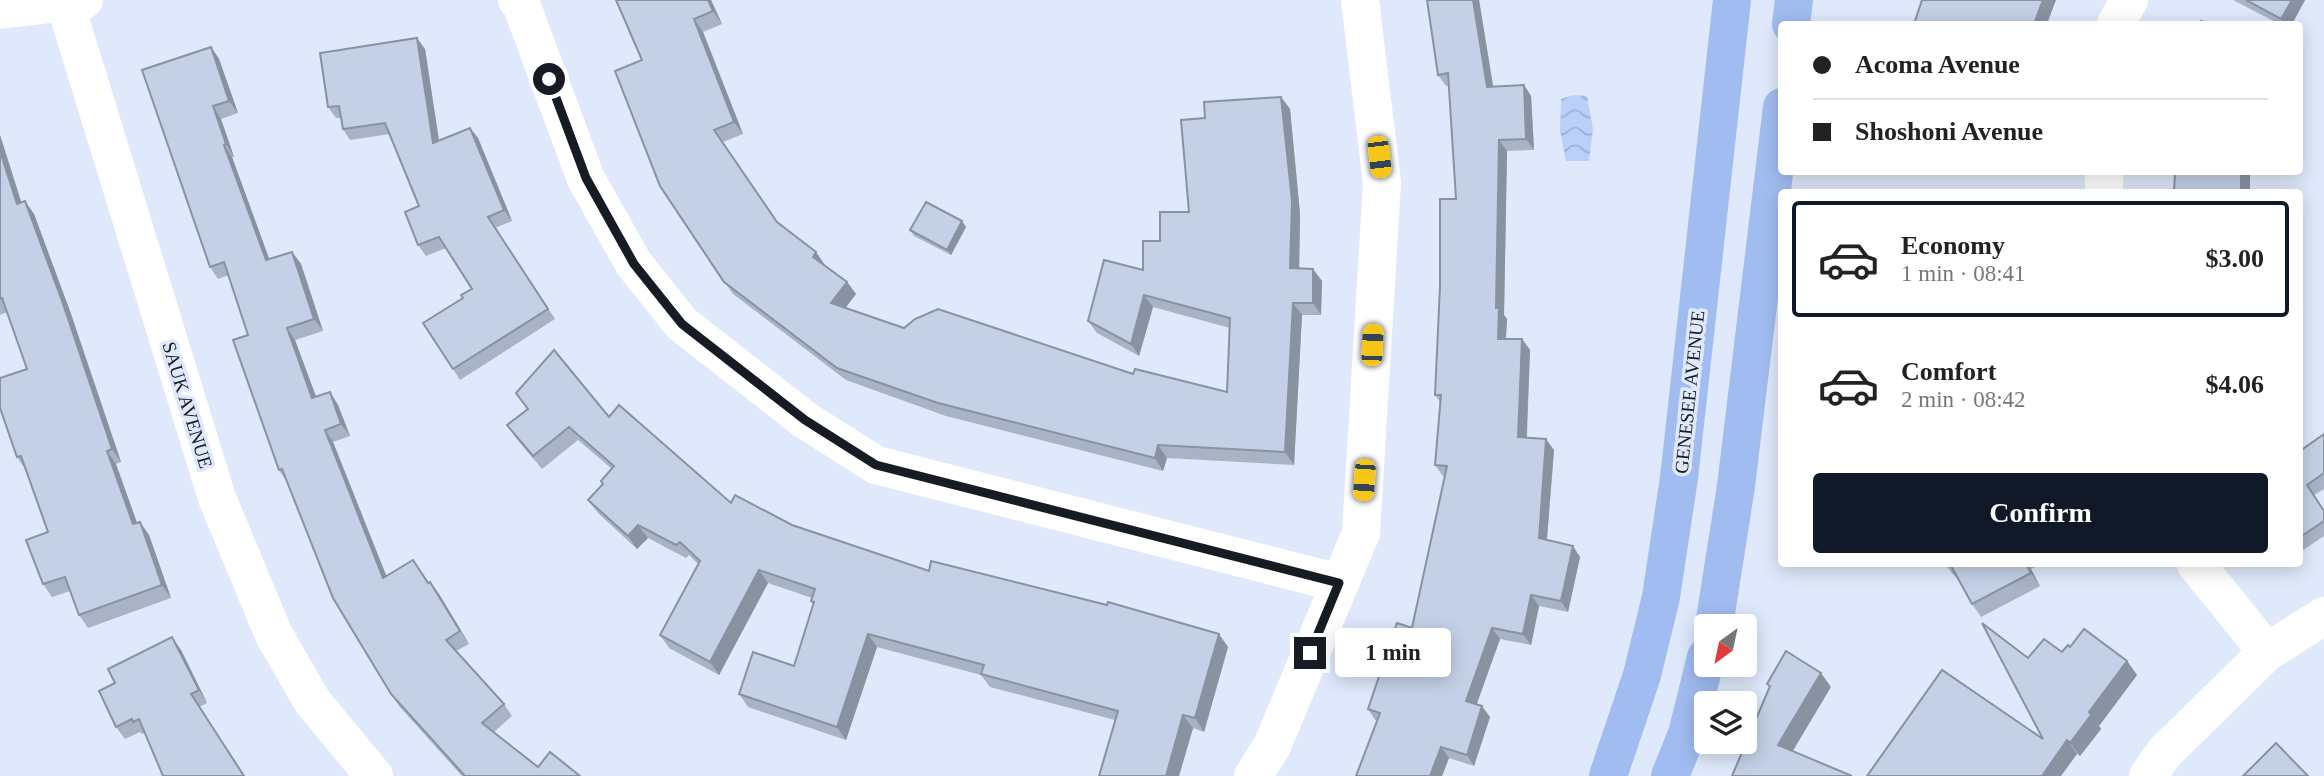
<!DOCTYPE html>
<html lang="en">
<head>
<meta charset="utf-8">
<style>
	:root { --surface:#fff; --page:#f2f2f2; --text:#222; --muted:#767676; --line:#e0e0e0; --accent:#111827 }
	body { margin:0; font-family:Georgia,serif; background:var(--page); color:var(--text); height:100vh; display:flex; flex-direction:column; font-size:26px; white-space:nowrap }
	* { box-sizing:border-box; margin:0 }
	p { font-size:23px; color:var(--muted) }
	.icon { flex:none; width:38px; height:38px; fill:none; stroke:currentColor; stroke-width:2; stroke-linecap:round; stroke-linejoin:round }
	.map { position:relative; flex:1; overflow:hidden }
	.sheet { position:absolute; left:1778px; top:189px; width:525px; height:378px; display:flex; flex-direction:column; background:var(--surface); border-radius:7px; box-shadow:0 4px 18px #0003 }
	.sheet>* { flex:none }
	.top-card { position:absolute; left:1778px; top:21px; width:525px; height:154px; border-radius:7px; box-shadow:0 4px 18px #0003; display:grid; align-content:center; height:154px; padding:0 35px; background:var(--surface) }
	.needle { width:46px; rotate:213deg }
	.buttons { position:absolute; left:1694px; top:614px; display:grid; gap:14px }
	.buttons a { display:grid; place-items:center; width:63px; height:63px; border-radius:7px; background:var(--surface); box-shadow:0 4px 18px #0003; font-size:35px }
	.end { position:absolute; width:32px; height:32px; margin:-16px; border:9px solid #171c24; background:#fff; box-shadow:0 0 0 4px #fff }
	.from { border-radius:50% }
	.bubble { position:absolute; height:49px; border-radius:7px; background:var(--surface); box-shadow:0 4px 18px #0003; font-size:23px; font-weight:700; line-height:49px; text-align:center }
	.car { position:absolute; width:21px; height:42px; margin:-21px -10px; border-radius:9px; box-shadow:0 0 5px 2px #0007; background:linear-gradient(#f5c518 24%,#345 0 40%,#f5c518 0 76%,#345 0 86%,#f5c518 0) }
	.top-card b { display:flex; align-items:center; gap:24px; height:66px; font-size:26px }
	.top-card b+b { border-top:2px solid var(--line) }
	.top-card i { width:18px; height:18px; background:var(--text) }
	ul { padding:12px 0 0; list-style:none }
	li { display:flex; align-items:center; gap:21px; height:116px; margin:0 14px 10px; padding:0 21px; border:4px solid transparent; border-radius:7px }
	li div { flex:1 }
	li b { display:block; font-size:26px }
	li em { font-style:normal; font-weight:700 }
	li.active { border-color:var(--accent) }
	li>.icon { width:63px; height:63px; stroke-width:1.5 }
	.cta { display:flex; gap:14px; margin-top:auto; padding:14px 35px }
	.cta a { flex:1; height:80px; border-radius:7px; background:var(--accent); color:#fff; font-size:28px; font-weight:700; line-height:80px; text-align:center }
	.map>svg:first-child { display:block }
	.water { fill:url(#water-waves) }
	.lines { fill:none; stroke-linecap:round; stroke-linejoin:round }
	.minor { stroke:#fff; stroke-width:38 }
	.major { stroke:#a1bcf1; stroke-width:38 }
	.wall { fill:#a8b3c6 }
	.shaded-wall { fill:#8892a1 }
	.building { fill:#c3d0e6; stroke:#8892a1; stroke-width:2 }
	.route { stroke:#171c24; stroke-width:9 }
	.labels { text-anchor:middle; stroke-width:7; stroke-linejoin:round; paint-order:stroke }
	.street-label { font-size:19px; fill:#171c24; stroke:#dfe9fb }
</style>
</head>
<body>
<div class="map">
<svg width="2324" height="776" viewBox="0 0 2324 776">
	<defs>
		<pattern id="water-waves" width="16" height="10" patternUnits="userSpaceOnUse" patternTransform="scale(1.75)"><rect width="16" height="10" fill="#bad0f8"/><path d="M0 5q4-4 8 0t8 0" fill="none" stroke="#9fb2d4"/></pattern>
	</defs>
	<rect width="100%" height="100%" fill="#dfe9fb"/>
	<polygon class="water" points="1574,95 1587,96 1593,129 1589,161 1566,161 1560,131 1561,99"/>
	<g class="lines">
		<g class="minor">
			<polyline points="517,0 521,4 586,179 634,264 682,324 805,420 876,465 1339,583"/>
			<polyline points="65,3 217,498 274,635 312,701 374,776"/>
			<polyline points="0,10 84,0"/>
			<polyline points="2116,24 2129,0"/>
			<polyline points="2104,192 2104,172"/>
			<polyline points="2196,564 2267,652"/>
			<polyline points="1253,776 1272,746 1361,533 1382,183 1360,0"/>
			<polyline points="2148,776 2164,753 2267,652 2324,616"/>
		</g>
		<g class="major">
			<polyline points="1791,24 1794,0"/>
			<polyline points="1714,626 1736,486 1782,107"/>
			<polyline points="1608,776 1642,675 1661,597 1679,478 1732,0"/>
			<polyline points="1670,776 1687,734 1706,657"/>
		</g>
	</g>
	<g class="wall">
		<polygon points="711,0 722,24 703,32 743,134 723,142 778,223 825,265 847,282 856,294 845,308 904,328 1227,392 1230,328 1153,307 1139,356 1097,333 1088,321 1143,270 1160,241 1189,212 1205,118 1281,97 1290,109 1300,214 1299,268 1322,281 1321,315 1302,315 1294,465 1167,458 1163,471 946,416 846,380 733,294 660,186 642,60"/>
		<polygon points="1427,0 1479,0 1493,86 1524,85 1531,96 1534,150 1507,151 1504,315 1507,319 1506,339 1522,339 1530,350 1527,438 1554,450 1547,540 1580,557 1568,612 1539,606 1531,645 1500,639 1476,704 1490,717 1474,766 1449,758 1442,776 1356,776 1377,720 1375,720 1368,709 1412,628 1445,476 1443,476 1435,465 1440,402 1435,395 1456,199 1449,85 1446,86 1438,75"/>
		<polygon points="2233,0 2305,0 2292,24 2279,24"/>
		<polygon points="211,47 219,59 238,113 221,119 234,157 232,157 269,259 292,252 301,264 323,331 295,340 316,397 338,405 350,436 333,442 386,576 422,572 429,583 430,582 439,594 469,644 456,651 504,704 512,716 494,732 538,767 580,776 462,776 399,706 391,694 287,482 279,470 248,335 229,275 218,279 210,267"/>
		<polygon points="425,49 439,141 470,128 478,138 512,221 495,228 555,319 460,380 453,369 463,298 472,289 446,248 426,256 418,245 419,206 390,134 350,140 343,129 341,118 336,118 328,107"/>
		<polygon points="0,135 21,202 25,201 34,214 71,314 121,462 116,464 137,523 149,535 171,598 88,628 79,615 70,591 52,597 43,584 48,532 25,469 17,457 27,369 7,312 0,315"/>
		<polygon points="966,227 951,255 914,236 910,230"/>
		<polygon points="516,393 609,417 731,503 792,525 929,571 1228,647 1204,732 1193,728 1179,776 1099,776 1115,720 990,687 981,675 877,647 846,740 748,707 739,694 794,666 813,604 811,601 812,598 768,583 719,675 669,648 660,635 698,564 689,555 686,558 648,538 637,549 598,513 588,500 603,484 601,481 612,469 578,440 542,469 516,438 507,425 527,409"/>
		<polygon points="2324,434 2324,489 2314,495 2324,510 2324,536 2300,552 2300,451"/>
		<polygon points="1945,564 2041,564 2031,569 2040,586 1981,617 1972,604 1957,576 1955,577"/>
		<polygon points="2070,647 2127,661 2137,675 2099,726 2101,729 2080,756 2077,754 2043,739 2028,658 2062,652"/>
		<polygon points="181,650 207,703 199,707 244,776 163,776 145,733 142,734 140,732 125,739 116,727"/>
	</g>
	<g class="shaded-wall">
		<polygon points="708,0 711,0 722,24 713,11"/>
		<polygon points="1473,0 1479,0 1495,98 1487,87"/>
		<polygon points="2043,0 2056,0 2047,24 2034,24"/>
		<polygon points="2292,0 2305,0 2292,24 2285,24 2281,19"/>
		<polygon points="694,19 703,32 743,134 734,122"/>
		<polygon points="417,38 425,49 441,154 433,143"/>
		<polygon points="211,47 219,59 238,113 229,101"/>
		<polygon points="1524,85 1531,96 1534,150 1526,139"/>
		<polygon points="1281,97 1290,109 1300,214 1299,280 1290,268"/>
		<polygon points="213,106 221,119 234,157 226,144"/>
		<polygon points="470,128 478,138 512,221 504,210"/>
		<polygon points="0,135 26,217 17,204 0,151"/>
		<polygon points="1499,140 1507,151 1504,315 1507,319 1505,350 1498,339 1496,308"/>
		<polygon points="224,145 232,157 274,272 266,260"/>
		<rect x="2241" y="172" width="9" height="20"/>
		<polygon points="25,201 34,214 71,314 121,462 112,449"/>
		<polygon points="2300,212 2303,217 2301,268 2300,266"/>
		<polygon points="962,221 966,227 951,255 947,250"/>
		<polygon points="292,252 301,264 323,331 314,319"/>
		<polygon points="816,252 825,265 822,269 813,257"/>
		<polygon points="1313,269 1322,281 1321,315 1313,303"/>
		<polygon points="847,282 856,294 840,315 831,303"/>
		<polygon points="1144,295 1153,307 1139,356 1131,344"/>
		<polygon points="1293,303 1302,315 1294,465 1285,452"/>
		<polygon points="287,328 295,340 321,410 312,398"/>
		<polygon points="1522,339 1530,350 1526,448 1518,437"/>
		<polygon points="330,392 338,405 350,436 341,424"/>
		<polygon points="325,430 333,442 392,590 383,578"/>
		<polygon points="1546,439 1554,450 1546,549 1539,538"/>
		<polygon points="1158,445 1167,458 1163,471 1155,458"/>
		<polygon points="107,451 116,464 142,537 133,524"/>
		<polygon points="140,522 149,535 171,598 162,585"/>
		<polygon points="638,525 648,538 637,549 628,536"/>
		<polygon points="1573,546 1580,557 1568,612 1561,601"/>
		<polygon points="2026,564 2027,564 2031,569 2040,586 2031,573"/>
		<polygon points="759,570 768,583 719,675 710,662"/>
		<polygon points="430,582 439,594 469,644 460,631"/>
		<polygon points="1531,595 1539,606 1531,645 1523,634"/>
		<polygon points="1492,628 1500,639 1474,712 1466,701"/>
		<polygon points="868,634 877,647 846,740 837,727"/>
		<polygon points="1219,634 1228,647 1204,732 1195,718"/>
		<polygon points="172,637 181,650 207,703 199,690"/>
		<polygon points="2127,661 2137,675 2099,726 2101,729 2080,756 2070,743 2089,712"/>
		<polygon points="1821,673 1831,687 1788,759 1778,745"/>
		<polygon points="1482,706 1490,717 1474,766 1467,755"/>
		<polygon points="1183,715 1193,728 1179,776 1166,776"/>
		<polygon points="2067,740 2077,754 2061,776 2042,776"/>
		<polygon points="1441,747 1449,758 1442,776 1430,776"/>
	</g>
	<g class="building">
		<polygon points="616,0 708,0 713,11 694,19 734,122 714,130 777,222 816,252 813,257 847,282 831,303 904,328 915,319 938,309 1133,374 1135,369 1227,392 1230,318 1144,295 1131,344 1088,321 1104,260 1143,270 1143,241 1160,241 1160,212 1189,212 1181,120 1205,118 1204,102 1281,97 1292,201 1290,268 1313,269 1313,303 1293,303 1285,452 1158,445 1155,458 938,403 837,368 724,282 660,186 615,71 642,60"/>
		<polygon points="1427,0 1473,0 1487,87 1524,85 1526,139 1499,140 1496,308 1499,308 1498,339 1522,339 1518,437 1546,439 1539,538 1573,546 1561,601 1531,595 1523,634 1492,628 1466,701 1482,706 1467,755 1441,747 1430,776 1356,776 1380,713 1368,709 1397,623 1412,628 1447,466 1435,465 1441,395 1435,395 1440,286 1440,199 1456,199 1448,73 1438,75"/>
		<polygon points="1922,0 2043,0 2034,24 1914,24"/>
		<polygon points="2246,0 2292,0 2281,19"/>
		<polygon points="2201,21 2211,24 2199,24"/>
		<polygon points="417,38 433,143 470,128 504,210 488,217 548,309 453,369 423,323 463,298 461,295 472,289 439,237 418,245 405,212 419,206 385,123 343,129 339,106 328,107 320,53"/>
		<polygon points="211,47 229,101 213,106 226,144 224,145 266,260 292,252 314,319 287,328 312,398 330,392 341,424 325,430 383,578 413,560 428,583 430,582 460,631 446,640 504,704 482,723 538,767 550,752 580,776 465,776 391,694 333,598 282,469 279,470 233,340 248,335 224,262 210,267 142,70"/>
		<polygon points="0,151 17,204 25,201 62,301 112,449 107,451 133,524 140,522 162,585 79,615 65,577 43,584 26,540 48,532 21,456 17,457 0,408 0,378 27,369 2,298 0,299"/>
		<polygon points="2175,172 2241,172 2241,192 2174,192"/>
		<polygon points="926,202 962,221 947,250 910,230"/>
		<polygon points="554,350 609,417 619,405 731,503 735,495 792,525 929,571 931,561 1107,605 1108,602 1219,634 1195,718 1183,715 1166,776 1099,776 1118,711 981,674 984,665 868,634 837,727 739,694 753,652 794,666 814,602 811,601 815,589 759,570 710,662 660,635 700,561 680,542 676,545 638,525 628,536 588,500 603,484 601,481 614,466 569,427 533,456 507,425 528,409 516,393"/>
		<polygon points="2324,434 2324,473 2307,485 2324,511 2324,521 2300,537 2300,451"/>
		<polygon points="1950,564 2026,564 2031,573 1972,604"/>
		<polygon points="1982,623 2028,658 2044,639 2062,652 2068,645 2070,647 2084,629 2127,661 2089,712 2091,715 2070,743 2067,740 2042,776 1867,776 1942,670 2043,739"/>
		<polygon points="172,637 199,690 191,694 244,776 163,776 139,719 133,722 132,719 116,727 99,691 115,683 108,669"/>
		<polygon points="1786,651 1821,673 1778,745 1852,776 1732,776 1770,686 1767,684"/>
		<polygon points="2276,743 2308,776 2243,776"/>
	</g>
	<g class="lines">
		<polyline class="route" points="549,79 586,178 634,264 682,324 805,420 876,465 1339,583 1310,653"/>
	</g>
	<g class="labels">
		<g class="street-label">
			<text transform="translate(1689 392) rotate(-84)" y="7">GENESEE AVENUE</text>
			<text transform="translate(188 405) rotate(73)" y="7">SAUK AVENUE</text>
		</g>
	</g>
</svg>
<div class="buttons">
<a><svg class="needle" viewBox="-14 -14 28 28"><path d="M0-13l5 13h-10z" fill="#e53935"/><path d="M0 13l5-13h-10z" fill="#767676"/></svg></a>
<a><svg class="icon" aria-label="layers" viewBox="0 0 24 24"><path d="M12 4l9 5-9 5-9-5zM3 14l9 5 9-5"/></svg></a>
</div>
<i class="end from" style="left:549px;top:79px"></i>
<i class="end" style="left:1310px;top:653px"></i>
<div class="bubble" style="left:1335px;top:628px;width:116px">1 min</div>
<i class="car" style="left:1379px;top:157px;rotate:173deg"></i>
<i class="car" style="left:1372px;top:345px;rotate:3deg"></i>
<i class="car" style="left:1364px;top:480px;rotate:184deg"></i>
<div class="top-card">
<b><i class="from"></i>Acoma Avenue</b>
<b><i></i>Shoshoni Avenue</b>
</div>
<section class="sheet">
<ul>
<li class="active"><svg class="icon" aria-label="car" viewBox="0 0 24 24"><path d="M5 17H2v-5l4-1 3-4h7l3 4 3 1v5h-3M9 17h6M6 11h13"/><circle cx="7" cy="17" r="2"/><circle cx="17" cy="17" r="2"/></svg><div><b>Economy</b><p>1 min · 08:41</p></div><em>$3.00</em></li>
<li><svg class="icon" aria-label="car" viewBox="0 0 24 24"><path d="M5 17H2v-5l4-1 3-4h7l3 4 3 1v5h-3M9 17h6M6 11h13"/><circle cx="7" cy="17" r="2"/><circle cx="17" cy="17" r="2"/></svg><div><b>Comfort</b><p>2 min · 08:42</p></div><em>$4.06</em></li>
</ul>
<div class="cta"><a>Confirm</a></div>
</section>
</div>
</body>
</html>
